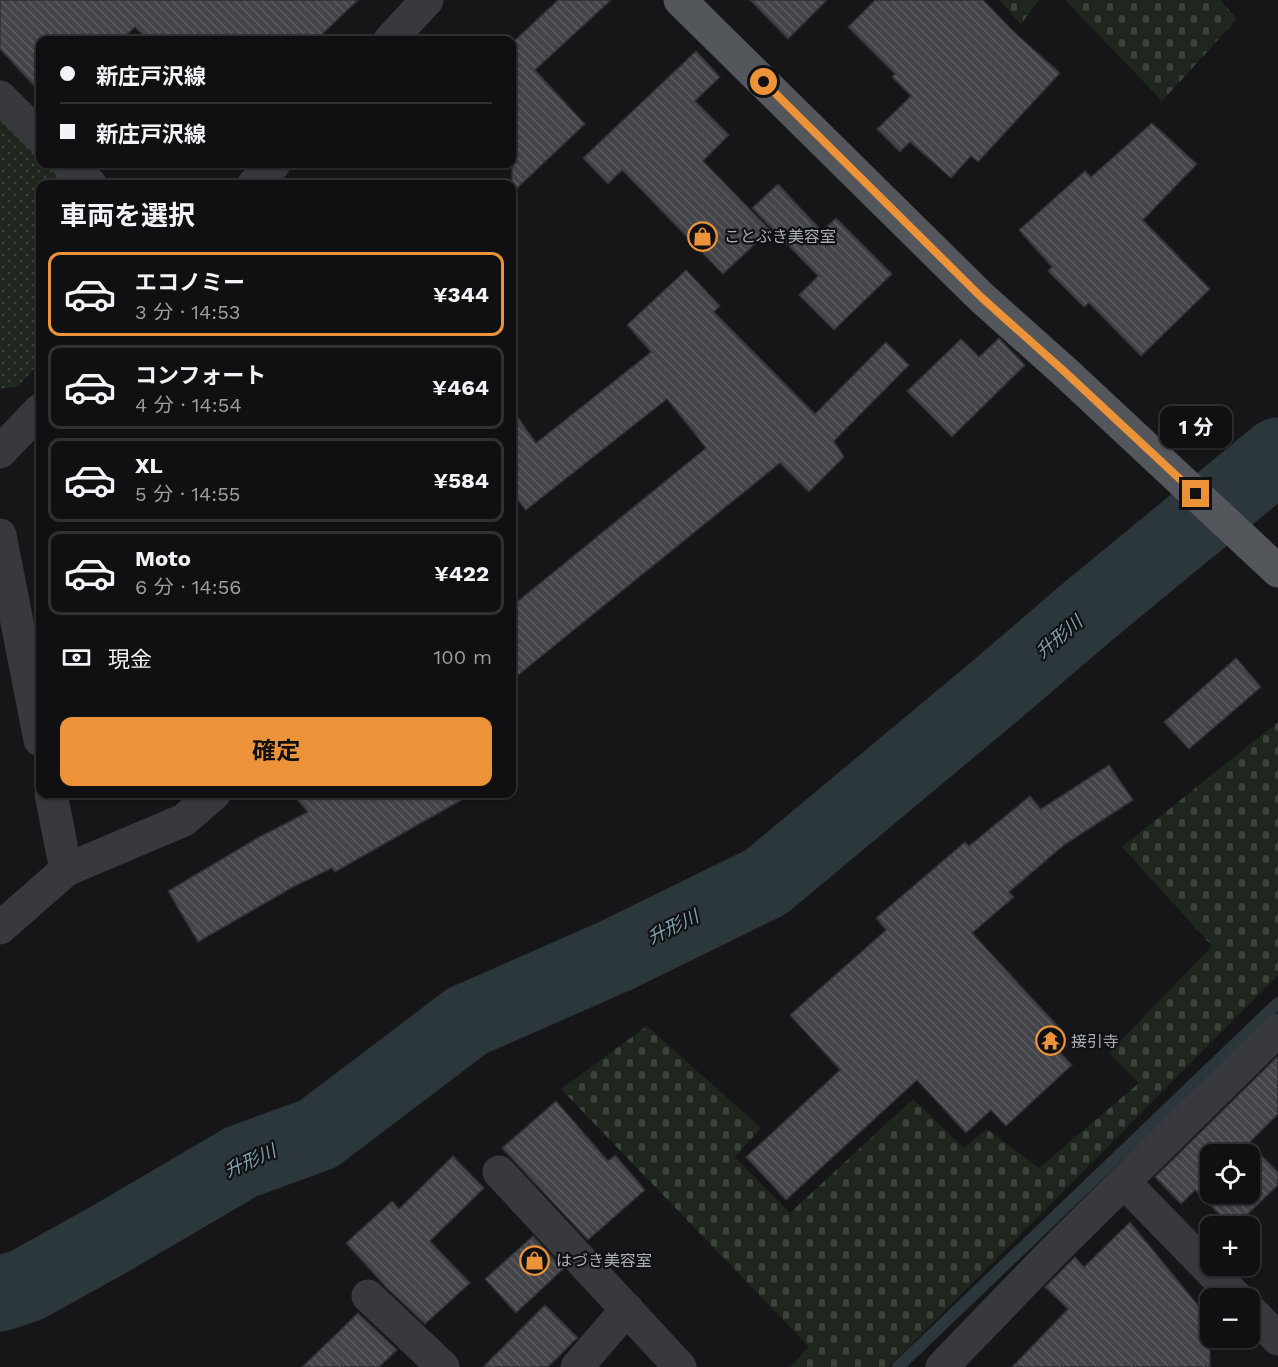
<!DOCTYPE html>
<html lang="ja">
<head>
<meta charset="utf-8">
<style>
	:root { --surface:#101012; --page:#1e1e20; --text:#f1f3f6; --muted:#9c9d9f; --line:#303032; --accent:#ec9339 }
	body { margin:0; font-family:"Work Sans","Noto Sans JP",sans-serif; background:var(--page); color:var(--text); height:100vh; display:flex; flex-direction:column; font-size:22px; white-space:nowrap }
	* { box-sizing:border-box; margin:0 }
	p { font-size:20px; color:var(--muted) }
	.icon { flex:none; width:33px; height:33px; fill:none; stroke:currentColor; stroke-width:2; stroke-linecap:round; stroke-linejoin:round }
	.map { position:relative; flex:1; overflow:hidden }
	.details { position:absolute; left:36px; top:180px; width:480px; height:618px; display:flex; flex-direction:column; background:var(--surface); border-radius:12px; box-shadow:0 2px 4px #0004,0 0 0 2px var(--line) }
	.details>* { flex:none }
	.top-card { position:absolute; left:36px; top:36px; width:480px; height:132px; border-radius:12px; box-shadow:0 2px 4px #0004,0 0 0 2px var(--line); display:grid; align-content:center; height:132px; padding:0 24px; background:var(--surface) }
	.tools { position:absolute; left:1200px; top:1144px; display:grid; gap:12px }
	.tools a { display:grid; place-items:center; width:60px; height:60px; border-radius:12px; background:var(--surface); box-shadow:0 2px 4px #0004,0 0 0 2px var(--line); font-size:30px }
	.end { position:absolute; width:27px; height:27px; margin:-14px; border:8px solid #ec9339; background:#111; box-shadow:0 0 0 3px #111 }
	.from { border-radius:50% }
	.bubble { position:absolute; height:42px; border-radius:12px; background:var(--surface); box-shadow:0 2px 4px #0004,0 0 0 2px var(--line); font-size:20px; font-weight:700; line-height:42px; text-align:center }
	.top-card b { display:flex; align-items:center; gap:21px; height:57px; font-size:22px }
	.top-card b+b { border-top:2px solid var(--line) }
	.top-card i { width:15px; height:15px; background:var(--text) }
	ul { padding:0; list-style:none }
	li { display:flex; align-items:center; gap:18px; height:84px; margin:0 12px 9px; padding:0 12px; border:3px solid var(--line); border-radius:12px }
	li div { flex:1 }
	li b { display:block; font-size:22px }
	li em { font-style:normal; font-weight:700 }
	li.selected { border-color:var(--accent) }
	li>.icon { width:54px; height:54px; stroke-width:1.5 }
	h2 { padding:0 24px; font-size:27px; line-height:72px }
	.pay { display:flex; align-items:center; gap:15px; height:66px; padding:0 24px; font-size:22px }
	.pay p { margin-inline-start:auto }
	.cta { display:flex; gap:12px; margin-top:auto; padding:12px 24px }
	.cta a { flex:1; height:69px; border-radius:12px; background:var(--accent); color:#111; font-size:24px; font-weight:700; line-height:69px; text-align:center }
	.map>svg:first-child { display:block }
	.green { fill:url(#green-dots) }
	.cemetery { fill:url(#cemetery-stones) }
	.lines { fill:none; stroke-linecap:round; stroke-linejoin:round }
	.stream { stroke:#2c373b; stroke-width:12 }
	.river { stroke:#2c373b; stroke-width:75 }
	.building { fill:url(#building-back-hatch); stroke:#303034; stroke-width:1.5; fill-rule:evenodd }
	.street { stroke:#37393d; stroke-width:33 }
	.primary { stroke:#53565b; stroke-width:33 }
	.route { stroke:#ec9339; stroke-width:8 }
	.labels { text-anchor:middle; stroke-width:4.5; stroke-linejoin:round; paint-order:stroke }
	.poi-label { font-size:16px; fill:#a8afb7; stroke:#111113; text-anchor:start }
	.water-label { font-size:18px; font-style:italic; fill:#80a2b1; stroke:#111113 }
</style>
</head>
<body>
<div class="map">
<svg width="1278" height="1367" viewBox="0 0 1278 1367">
	<defs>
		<pattern id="green-dots" width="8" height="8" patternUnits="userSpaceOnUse" patternTransform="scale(1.5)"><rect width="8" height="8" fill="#1e261e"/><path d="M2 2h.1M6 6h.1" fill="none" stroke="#3c433c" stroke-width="1.8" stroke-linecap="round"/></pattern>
		<pattern id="cemetery-stones" width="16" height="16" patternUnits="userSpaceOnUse" patternTransform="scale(1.5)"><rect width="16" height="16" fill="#1e261e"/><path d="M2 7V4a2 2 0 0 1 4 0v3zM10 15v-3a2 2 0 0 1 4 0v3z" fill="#3c433c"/></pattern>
		<pattern id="building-back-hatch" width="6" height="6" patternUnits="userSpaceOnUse" patternTransform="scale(1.5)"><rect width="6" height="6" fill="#424448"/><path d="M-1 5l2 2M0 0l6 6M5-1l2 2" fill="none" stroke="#5a5c60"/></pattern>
	</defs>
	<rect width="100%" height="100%" fill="#161618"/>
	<polygon class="green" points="0,116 40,156 40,164 48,164 70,184 40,184 40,362 19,386 0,389"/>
	<g class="cemetery">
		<polygon points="999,0 1039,0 1021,24"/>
		<polygon points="1065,0 1220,0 1237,19 1162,101"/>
		<polygon points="1278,722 1278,975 889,1367 790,1367 809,1347 561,1089 647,1026 761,1128 735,1157 790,1213 913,1099 964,1148 987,1129 1039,1168 1139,1083 1109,1053 1212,946 1122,847"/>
	</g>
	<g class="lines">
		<polyline class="stream" points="898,1367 1278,1003"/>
		<polyline class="river" points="0,1294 27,1285 108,1240 241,1162 318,1134 467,1021 615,956 766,882 1001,686 1086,613 1278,455"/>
	</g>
	<g class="building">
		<polygon points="0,0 358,0 316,40 148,40 135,27 121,40 40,40 40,92 0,49"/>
		<polygon points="558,0 611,0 535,70 585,124 512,193 512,43"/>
		<polygon points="750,0 827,0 788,39"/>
		<polygon points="875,0 983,0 1013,31 1060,73 978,162 971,156 951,178 910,142 900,152 877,129 911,96 892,77 895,74 848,27"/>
		<polygon points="696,51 720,77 695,101 729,135 703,161 770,230 723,274 622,170 608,184 583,158"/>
		<polygon points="1152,123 1197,164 1143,220 1210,289 1141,356 1089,303 1084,307 1048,271 1052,267 1019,230 1085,171 1091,177"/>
		<polygon points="778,184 822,231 836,218 892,274 834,330 799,295 818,276 752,208"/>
		<polygon points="686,270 720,306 714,312 815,414 886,342 909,365 834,441 844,457 809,492 780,463 512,680 512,606 706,448 667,399 526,510 512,493 512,409 536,443 651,352 627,325"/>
		<polygon points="999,338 1025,365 952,437 907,391 961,339 979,357"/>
		<polygon points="1236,658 1261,687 1189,749 1164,722"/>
		<polygon points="1109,765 1133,800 1064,845 1009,892 1014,897 972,933 1065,1034 1053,1045 1072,1065 1006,1126 991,1110 966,1133 917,1080 786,1200 746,1157 840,1070 790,1015 886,930 876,918 965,842 969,846 1030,796 1041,809"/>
		<polygon points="292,794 472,794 335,872 332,868 293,887 198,942 168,891 259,837 308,812"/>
		<path d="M 1278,1056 L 1278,1114 L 1249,1143 L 1278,1172 L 1278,1185 L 1234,1227 L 1232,1227 L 1195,1190 L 1181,1204 L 1155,1177 ZM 1210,1155 L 1250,1155 L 1250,1194 L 1210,1194 Z"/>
		<polygon points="556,1101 608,1161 615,1155 645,1190 588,1240 502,1148"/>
		<polygon points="453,1156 484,1188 430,1241 470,1283 425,1324 386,1287 346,1243 392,1201 399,1209"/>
		<polygon points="1130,1222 1210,1320 1210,1367 1012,1367 1068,1309 1045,1287 1075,1257 1084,1267"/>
		<polygon points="533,1236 563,1269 516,1313 485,1279"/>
		<polygon points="545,1305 578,1338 574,1341 548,1367 483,1367"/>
		<polygon points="358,1313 397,1350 379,1367 302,1367"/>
	</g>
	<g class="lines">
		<g class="street">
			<polyline points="390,40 427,0"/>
			<polyline points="0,97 40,137"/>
			<polyline points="68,164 90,184"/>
			<polyline points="254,184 274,164"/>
			<polyline points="0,452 40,410"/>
			<polyline points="0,535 40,740"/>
			<polyline points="51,794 66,870 184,820 214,794"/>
			<polyline points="0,928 66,870"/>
			<polyline points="499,1172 680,1367"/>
			<polyline points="1124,1182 1238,1299"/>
			<polyline points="368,1296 443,1367"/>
			<polyline points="1250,1310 1278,1339"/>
			<polyline points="577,1367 627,1309"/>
			<polyline points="942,1367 1053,1252 1278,1030"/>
		</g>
		<polyline class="primary" points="680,0 981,297 1065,372 1278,571"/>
	</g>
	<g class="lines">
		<polyline class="route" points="764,82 981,297 1065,372 1196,494"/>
	</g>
	<defs>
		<symbol id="shop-ring" viewBox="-11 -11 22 22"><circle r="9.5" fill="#111113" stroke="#ec9339" stroke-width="1.5"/><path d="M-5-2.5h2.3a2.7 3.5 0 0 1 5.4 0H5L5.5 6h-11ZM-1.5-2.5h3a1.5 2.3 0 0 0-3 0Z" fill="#ec9339"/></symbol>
		<symbol id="temple-ring" viewBox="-11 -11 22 22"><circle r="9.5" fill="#111113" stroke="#ec9339" stroke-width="1.5"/><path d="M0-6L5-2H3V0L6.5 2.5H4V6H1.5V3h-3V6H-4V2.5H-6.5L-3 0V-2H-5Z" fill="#ec9339"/></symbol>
	</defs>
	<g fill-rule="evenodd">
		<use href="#shop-ring" x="686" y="220" width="33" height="33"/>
		<use href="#temple-ring" x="1034" y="1024" width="33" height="33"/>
		<use href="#shop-ring" x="518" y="1244" width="33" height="33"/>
	</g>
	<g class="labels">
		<g class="poi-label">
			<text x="724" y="242">ことぶき美容室</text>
			<text x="1071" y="1047">接引寺</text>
			<text x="556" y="1266">はづき美容室</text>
		</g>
		<g class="water-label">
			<text transform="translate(1059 637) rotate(-40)" y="6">升形川</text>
			<text transform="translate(673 927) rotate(-26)" y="6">升形川</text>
			<text transform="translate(250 1161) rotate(-24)" y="6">升形川</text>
		</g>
	</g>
</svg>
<div class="tools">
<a><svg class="icon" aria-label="locate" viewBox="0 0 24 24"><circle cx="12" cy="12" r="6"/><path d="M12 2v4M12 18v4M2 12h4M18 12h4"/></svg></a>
<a>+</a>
<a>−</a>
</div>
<i class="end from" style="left:764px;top:82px"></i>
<i class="end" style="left:1196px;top:494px"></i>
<div class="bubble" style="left:1160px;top:406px;width:72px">1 分</div>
<div class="top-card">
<b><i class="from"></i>新庄戸沢線</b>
<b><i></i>新庄戸沢線</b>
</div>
<section class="details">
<h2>車両を選択</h2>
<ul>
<li class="selected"><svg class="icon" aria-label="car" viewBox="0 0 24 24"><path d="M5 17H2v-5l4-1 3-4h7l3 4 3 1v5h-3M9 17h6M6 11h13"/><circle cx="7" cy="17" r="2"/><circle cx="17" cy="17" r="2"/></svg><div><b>エコノミー</b><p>3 分 · 14:53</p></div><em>¥344</em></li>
<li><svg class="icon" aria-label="car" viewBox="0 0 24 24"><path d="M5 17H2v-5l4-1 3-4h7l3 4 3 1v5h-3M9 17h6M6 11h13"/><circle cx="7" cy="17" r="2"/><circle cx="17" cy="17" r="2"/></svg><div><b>コンフォート</b><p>4 分 · 14:54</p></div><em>¥464</em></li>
<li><svg class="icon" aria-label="car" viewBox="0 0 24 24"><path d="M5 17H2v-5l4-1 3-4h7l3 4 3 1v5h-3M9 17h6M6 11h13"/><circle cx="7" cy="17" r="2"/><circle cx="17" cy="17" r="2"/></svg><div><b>XL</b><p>5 分 · 14:55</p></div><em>¥584</em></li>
<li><svg class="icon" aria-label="car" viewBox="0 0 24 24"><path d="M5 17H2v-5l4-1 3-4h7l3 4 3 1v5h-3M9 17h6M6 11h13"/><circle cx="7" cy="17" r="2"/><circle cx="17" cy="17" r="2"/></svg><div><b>Moto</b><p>6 分 · 14:56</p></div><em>¥422</em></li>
</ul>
<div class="pay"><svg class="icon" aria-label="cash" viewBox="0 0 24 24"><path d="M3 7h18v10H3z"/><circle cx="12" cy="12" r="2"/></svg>現金<p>100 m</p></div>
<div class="cta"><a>確定</a></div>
</section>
</div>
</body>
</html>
